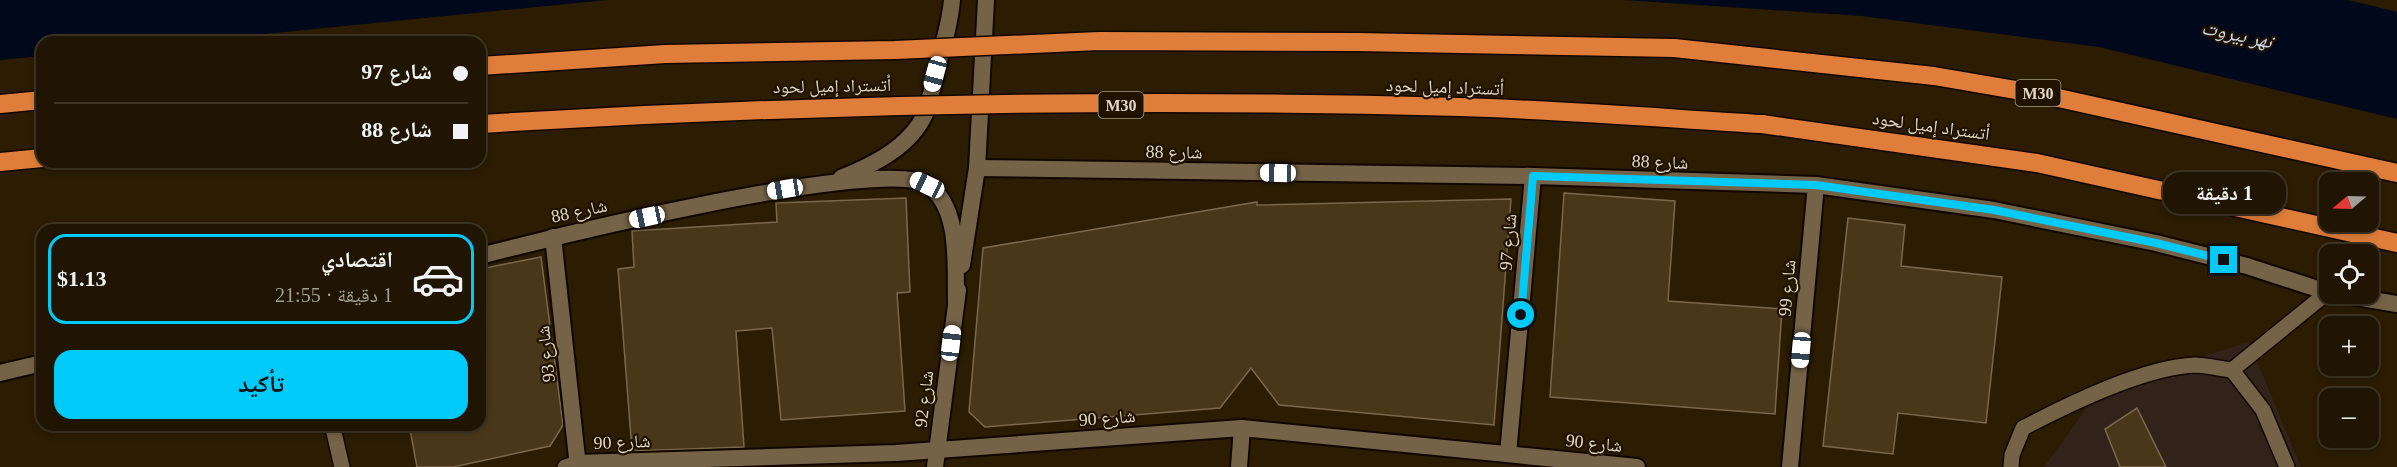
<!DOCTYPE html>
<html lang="ar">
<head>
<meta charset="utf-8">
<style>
	:root { --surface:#201502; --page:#2d2211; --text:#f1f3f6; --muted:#a29f99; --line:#3d3424; --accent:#00cbf8 }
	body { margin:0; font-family:"Times New Roman","Noto Naskh Arabic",serif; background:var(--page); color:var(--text); direction:rtl; height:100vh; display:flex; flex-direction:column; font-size:22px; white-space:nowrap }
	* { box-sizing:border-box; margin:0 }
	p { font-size:20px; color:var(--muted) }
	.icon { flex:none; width:33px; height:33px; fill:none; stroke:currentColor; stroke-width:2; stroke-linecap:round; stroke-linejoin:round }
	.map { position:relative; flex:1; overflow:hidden; direction:ltr }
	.panel { position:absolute; left:36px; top:224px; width:450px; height:207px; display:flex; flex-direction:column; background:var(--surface); border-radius:18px; box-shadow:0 3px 9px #0003,0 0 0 2px var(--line); direction:rtl }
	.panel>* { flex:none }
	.banner { position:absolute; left:36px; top:36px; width:450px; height:132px; border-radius:18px; box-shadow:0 3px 9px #0003,0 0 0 2px var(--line); direction:rtl; display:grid; align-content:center; height:132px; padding:0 18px; background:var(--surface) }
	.needle { width:39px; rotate:251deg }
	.fabs { position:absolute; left:2319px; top:172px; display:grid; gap:12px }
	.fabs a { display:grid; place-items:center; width:60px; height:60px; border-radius:12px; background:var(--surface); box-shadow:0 3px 9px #0003,0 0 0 2px var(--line); font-size:30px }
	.end { position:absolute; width:27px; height:27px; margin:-14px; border:8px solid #00cbf8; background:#111; box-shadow:0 0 0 3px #111 }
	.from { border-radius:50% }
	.bubble { position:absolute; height:42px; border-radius:18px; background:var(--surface); box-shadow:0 3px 9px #0003,0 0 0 2px var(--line); font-size:20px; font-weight:700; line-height:42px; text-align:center; direction:rtl }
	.car { position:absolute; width:18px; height:36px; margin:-18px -9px; border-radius:8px; box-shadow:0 0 4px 2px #0007; background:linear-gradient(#fff 24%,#345 0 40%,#fff 0 76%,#345 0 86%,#fff 0) }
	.banner b { display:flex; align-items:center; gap:21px; height:57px; font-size:22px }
	.banner b+b { border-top:2px solid var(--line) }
	.banner i { width:15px; height:15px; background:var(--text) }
	ul { padding:10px 0 0; list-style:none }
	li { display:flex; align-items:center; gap:18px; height:90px; margin:0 12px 9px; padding:0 6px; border:3px solid transparent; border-radius:18px }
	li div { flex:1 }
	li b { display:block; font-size:22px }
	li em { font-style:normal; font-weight:700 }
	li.selected { border-color:var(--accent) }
	li>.icon { width:54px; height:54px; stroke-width:1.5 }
	.cta { display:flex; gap:12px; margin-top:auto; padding:12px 18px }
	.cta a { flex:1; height:69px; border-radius:18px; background:var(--accent); color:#111; font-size:24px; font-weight:700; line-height:69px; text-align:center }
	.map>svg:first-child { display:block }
	.industrial { fill:#332219 }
	.water { fill:#00081b }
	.building { fill:#49371a; stroke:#7b684c; stroke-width:1.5 }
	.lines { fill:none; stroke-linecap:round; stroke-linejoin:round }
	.service-casing { stroke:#130600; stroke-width:18 }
	.minor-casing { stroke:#130600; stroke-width:20 }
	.tertiary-casing { stroke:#130600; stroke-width:20 }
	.secondary-casing { stroke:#130600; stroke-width:20 }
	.motorway-casing { stroke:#130600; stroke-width:21 }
	.service { stroke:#756347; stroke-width:15 }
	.minor { stroke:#756347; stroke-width:16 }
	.tertiary { stroke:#756347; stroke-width:16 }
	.secondary { stroke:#756347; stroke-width:16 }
	.motorway { stroke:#df7e3a; stroke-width:18 }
	.motorway-bridge-casing { stroke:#130600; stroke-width:21; stroke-linecap:butt }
	.motorway-bridge { stroke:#df7e3a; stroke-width:18 }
	.route { stroke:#00cbf8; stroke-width:8 }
	.labels { text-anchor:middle; stroke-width:4.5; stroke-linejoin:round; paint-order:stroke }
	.shield { fill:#211200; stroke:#a79c8b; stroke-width:1.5 }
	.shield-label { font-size:16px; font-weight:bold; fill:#e1d7c7 }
	.street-label { font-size:18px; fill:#e1d7c7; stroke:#211200 }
	.water-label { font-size:20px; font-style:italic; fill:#c9d9ec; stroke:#211200 }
</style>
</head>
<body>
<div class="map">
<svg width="2397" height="467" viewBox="0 0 2397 467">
	<rect width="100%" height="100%" fill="#2b1c02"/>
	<polygon class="industrial" points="2249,342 2301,467 2044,467 2102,387"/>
	<g class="water">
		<polygon points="0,0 607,0 183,42 42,42 42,56 0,60"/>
		<polygon points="1625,0 2348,0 2397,12 2397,119 2099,47 1862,16"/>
	</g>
	<g class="building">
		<polygon points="1564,193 1675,201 1668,301 1782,309 1775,414 1550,397"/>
		<polygon points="906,198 910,292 897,293 905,411 781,420 772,328 736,331 744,447 632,451 618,269 634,267 632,231 777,222 776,203"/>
		<polygon points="1511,199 1494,425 1279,405 1251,368 1220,408 985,427 969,412 983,248 1257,202 1257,205"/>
		<polygon points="1848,218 1905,225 1901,266 2002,277 1986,423 1898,413 1893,454 1823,446"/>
		<polygon points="541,257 563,425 550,446 453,467 417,467 409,424 480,424 480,269"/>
		<polygon points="2137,408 2166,467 2120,467 2105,429"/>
	</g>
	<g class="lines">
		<defs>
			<g id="service">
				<polyline points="2232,370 2263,410 2287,467"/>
				<polyline points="332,424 342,467"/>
				<polyline points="565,467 577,463"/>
				<path d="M 2011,467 L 2012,455 L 2023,428 C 2069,404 2144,367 2195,365 C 2207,365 2220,369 2232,370 L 2328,292"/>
			</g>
			<g id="minor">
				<polyline points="553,237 578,467"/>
				<polyline points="1508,454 1533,176"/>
				<polyline points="577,463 896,453 1242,428 1637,467"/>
				<polyline points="1239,467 1242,428"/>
				<polyline points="1790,467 1816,185"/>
			</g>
			<g id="tertiary">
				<polyline points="977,168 1533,176 1816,185 1994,210 2156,243 2247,266 2330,293"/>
				<polyline points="2338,294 2397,304"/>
			</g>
			<g id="secondary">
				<path d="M 841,178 C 873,165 910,147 925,114 C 931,98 934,80 938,64 C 944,43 950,22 952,0"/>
				<path d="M 480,256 C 546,239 883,155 928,185 C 961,208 955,266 956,301"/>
				<polyline points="962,265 977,168 986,0"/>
				<polyline points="0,373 42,363"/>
				<polyline points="935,467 958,290"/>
			</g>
			<g id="motorway">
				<polyline points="1674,48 1934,76 2045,95 2397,173"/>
				<polyline points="0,104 42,100"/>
				<polyline points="1762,124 2037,163 2397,243"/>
				<polyline points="0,162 42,158"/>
			</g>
		</defs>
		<use href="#service" class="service-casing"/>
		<use href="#minor" class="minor-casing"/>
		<use href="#tertiary" class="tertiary-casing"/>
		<use href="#secondary" class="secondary-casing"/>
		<use href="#motorway" class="motorway-casing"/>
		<use href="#service" class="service"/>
		<use href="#minor" class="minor"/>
		<use href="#tertiary" class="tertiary"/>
		<use href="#secondary" class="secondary"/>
		<use href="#motorway" class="motorway"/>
		<defs>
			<g id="motorway-bridge">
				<polyline points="480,66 665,54 895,50 1099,41 1357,42 1674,48"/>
				<path d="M 480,124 C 805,104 1134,98 1460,107 C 1561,110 1662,118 1762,124"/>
			</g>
		</defs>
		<use href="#motorway-bridge" class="motorway-bridge-casing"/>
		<use href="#motorway-bridge" class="motorway-bridge"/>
	</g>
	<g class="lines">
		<polyline class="route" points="1521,315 1533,176 1816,185 1994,210 2156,243 2224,260"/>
	</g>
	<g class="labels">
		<g class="shield">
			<rect x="2015.5" y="80" width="45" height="26" rx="4.5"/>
			<rect x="1098.5" y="92" width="45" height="26" rx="4.5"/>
		</g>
		<g class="shield-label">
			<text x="2038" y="99">M30</text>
			<text x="1121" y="111">M30</text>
		</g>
		<g class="street-label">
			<text transform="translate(832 86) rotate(-1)" y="6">أتستراد إميل لحود</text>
			<text transform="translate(1445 87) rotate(2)" y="6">أتستراد إميل لحود</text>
			<text transform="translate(1931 126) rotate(8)" y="6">أتستراد إميل لحود</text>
			<text transform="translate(1174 152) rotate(1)" y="6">شارع 88</text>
			<text transform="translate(1660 162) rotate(2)" y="6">شارع 88</text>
			<text transform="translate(579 211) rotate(-12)" y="6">شارع 88</text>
			<text transform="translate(1508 242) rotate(-85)" y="6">شارع 97</text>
			<text transform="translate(1787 288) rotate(-85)" y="6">شارع 99</text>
			<text transform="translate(546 354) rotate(-96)" y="6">شارع 93</text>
			<text transform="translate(924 399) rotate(-83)" y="6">شارع 92</text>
			<text transform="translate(1107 418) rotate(-4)" y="6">شارع 90</text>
			<text transform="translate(622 442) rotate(-2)" y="6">شارع 90</text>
			<text transform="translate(1594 443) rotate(6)" y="6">شارع 90</text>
		</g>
		<g class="water-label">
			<text transform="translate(2237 34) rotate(12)" y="7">نهر بيروت</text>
		</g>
	</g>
</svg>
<div class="fabs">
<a><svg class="needle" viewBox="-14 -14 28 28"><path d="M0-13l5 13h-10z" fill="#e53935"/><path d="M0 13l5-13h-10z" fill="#a29f99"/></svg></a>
<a><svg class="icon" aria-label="locate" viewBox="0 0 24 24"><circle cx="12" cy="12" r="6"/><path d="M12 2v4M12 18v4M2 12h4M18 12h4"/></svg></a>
<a>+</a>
<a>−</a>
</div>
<i class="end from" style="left:1521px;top:315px"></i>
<i class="end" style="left:2224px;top:260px"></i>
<div class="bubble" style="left:2163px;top:172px;width:123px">1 دقيقة</div>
<i class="car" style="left:935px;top:74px;rotate:195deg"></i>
<i class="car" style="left:1278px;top:173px;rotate:271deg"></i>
<i class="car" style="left:927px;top:185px;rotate:295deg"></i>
<i class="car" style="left:785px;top:189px;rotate:261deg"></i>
<i class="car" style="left:647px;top:217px;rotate:258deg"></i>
<i class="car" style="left:951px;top:343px;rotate:7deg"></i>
<i class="car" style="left:1801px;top:350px;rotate:185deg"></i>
<div class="banner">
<b><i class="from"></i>شارع 97</b>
<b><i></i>شارع 88</b>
</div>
<section class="panel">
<ul>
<li class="selected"><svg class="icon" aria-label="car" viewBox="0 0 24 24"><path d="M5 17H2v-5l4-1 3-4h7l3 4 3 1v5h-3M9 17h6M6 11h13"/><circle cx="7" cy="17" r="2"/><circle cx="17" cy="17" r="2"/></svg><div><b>اقتصادي</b><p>1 دقيقة · 21:55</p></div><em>$1.13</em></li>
</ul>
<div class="cta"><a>تأكيد</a></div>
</section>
</div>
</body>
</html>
